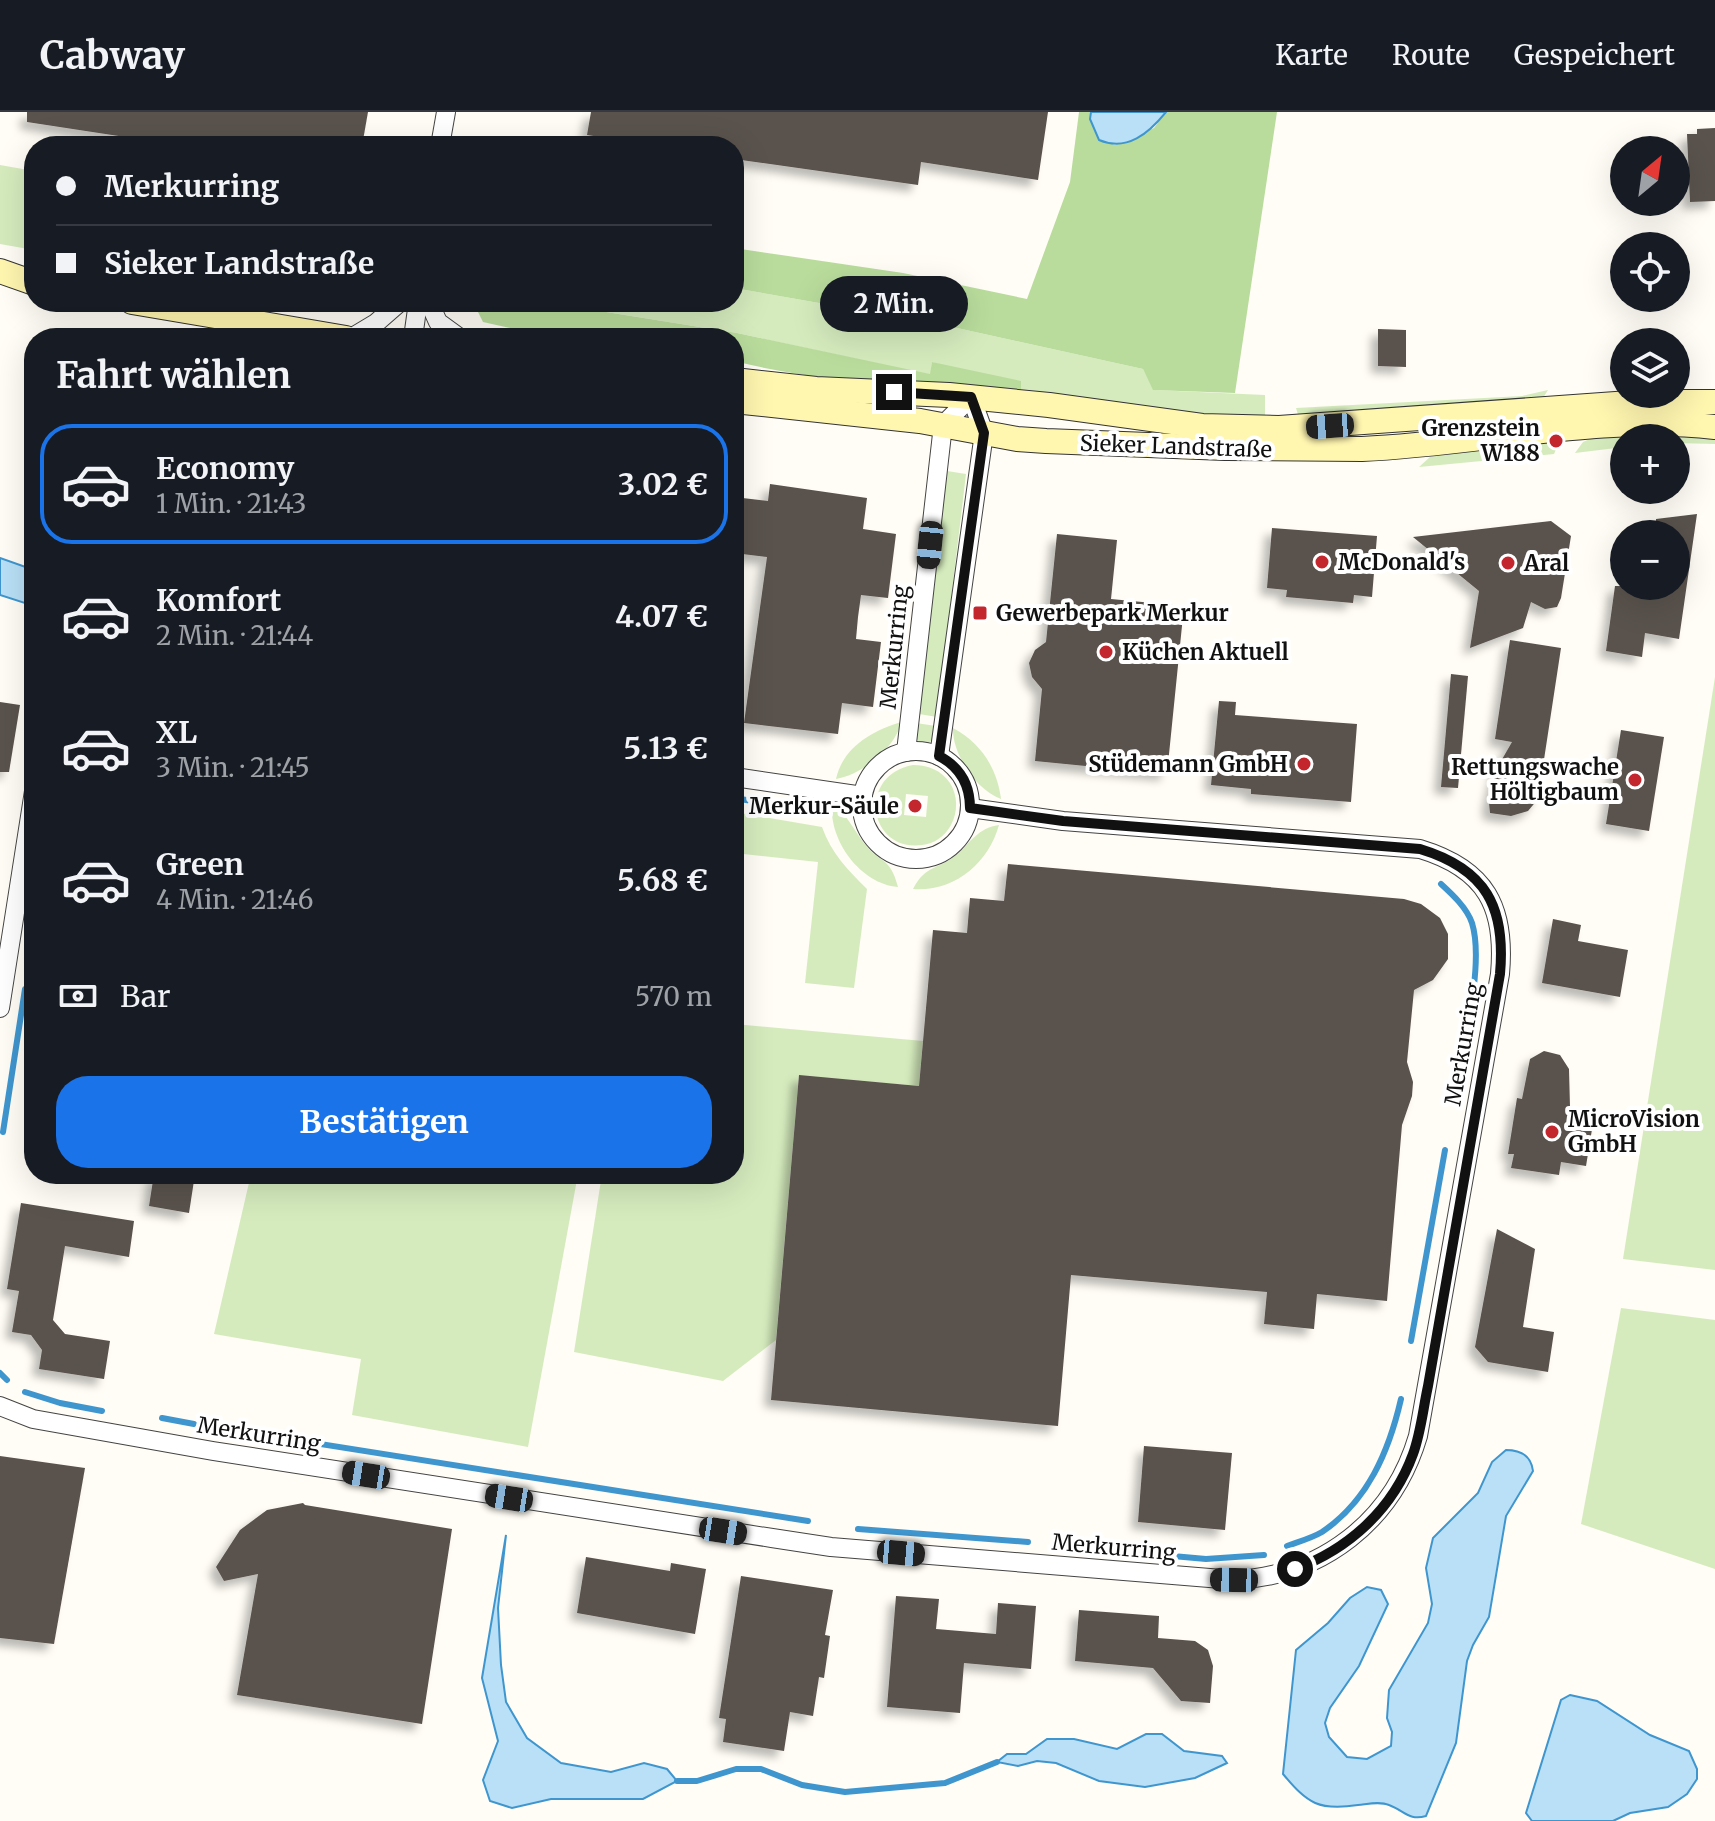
<!DOCTYPE html>
<html lang="de">
<head>
<meta charset="utf-8">
<style>
	:root { --surface:#171b24; --page:#20242c; --text:#f1f3f6; --muted:#9ea1a6; --line:#363941; --accent:#1a73e8 }
	body { margin:0; font-family:Merriweather,serif; background:var(--page); color:var(--text); height:100vh; display:flex; flex-direction:column; font-size:30px; white-space:nowrap }
	* { box-sizing:border-box; margin:0 }
	p { font-size:26px; color:var(--muted) }
	.icon { flex:none; width:44px; height:44px; fill:none; stroke:currentColor; stroke-width:2; stroke-linecap:round; stroke-linejoin:round }
	.map { position:relative; flex:1; overflow:hidden }
	.sheet { position:absolute; left:24px; top:216px; width:720px; height:856px; display:flex; flex-direction:column; background:var(--surface); border-radius:32px; box-shadow:0 8px 32px #0002 }
	.sheet>* { flex:none }
	.guide { position:absolute; left:24px; top:24px; width:720px; height:176px; border-radius:32px; box-shadow:0 8px 32px #0002; display:grid; align-content:center; height:176px; padding:0 32px; background:var(--surface) }
	.needle { width:52px; rotate:29deg }
	.tools { position:absolute; left:1610px; top:24px; display:grid; gap:16px }
	.tools a { display:grid; place-items:center; width:80px; height:80px; border-radius:50%; background:var(--surface); box-shadow:0 8px 32px #0002; font-size:40px }
	.end { position:absolute; width:36px; height:36px; margin:-18px; border:10px solid #111; background:#fff; box-shadow:0 0 0 4px #fff }
	.from { border-radius:50% }
	.bubble { position:absolute; height:56px; border-radius:28px; background:var(--surface); box-shadow:0 8px 32px #0002; font-size:26px; font-weight:700; line-height:56px; text-align:center }
	.car { position:absolute; width:24px; height:48px; margin:-24px -12px; border-radius:10px; box-shadow:0 0 6px 2px #0007; background:linear-gradient(#222 24%,#8ab4d8 0 40%,#222 0 76%,#8ab4d8 0 86%,#222 0) }
	.guide b { display:flex; align-items:center; gap:28px; height:76px; font-size:30px }
	.guide b+b { border-top:2px solid var(--line) }
	.guide i { width:20px; height:20px; background:var(--text) }
	ul { padding:0; list-style:none }
	li { display:flex; align-items:center; gap:24px; height:120px; margin:0 16px 12px; padding:0 16px; border:4px solid transparent; border-radius:32px }
	li div { flex:1 }
	li b { display:block; font-size:30px }
	li em { font-style:normal; font-weight:700 }
	li.on { border-color:var(--accent) }
	li>.icon { width:72px; height:72px; stroke-width:1.5 }
	h2 { padding:0 32px; font-size:36px; line-height:96px }
	.pay { display:flex; align-items:center; gap:20px; height:88px; padding:0 32px; font-size:30px }
	.pay p { margin-inline-start:auto }
	.action { display:flex; gap:16px; margin-top:auto; padding:16px 32px }
	.action a { flex:1; height:92px; border-radius:32px; background:var(--accent); color:#fff; font-size:32px; font-weight:700; line-height:92px; text-align:center }
	header { display:flex; align-items:center; gap:48px; box-sizing:border-box; height:112px; padding:0 40px; background:var(--surface); border-bottom:2px solid var(--line) }
	header strong { font-size:38px }
	nav { display:flex; gap:44px; margin-inline-start:auto; font-size:28px }
	.map>svg:first-child { display:block }
	.green { fill:#d5ebbd; fill-rule:evenodd }
	.forest { fill:#b9dc9c }
	.water { fill:#b9e0f7; stroke:#3f96cf; stroke-width:2 }
	.lines { fill:none; stroke-linecap:round; stroke-linejoin:round }
	.stream { stroke:#3f96cf; stroke-width:6 }
	.building { fill:#5a524d; filter:url(#shadow) }
	.minor-casing { stroke:#444; stroke-width:20 }
	.secondary-casing { stroke:#333; stroke-width:26 }
	.minor { stroke:#fff; stroke-width:18 }
	.secondary { stroke:#fff6b0; stroke-width:24 }
	.route { stroke:#111; stroke-width:10 }
	.poi-dot { fill:#c4262e; stroke:#fff; stroke-width:3 }
	.labels { text-anchor:middle; stroke-width:8; stroke-linejoin:round; paint-order:stroke }
	.poi-label { font-size:22px; font-weight:bold; fill:#111; stroke:#fff; text-anchor:start }
	.street-label { font-size:22px; fill:#111; stroke:#fff }
</style>
</head>
<body>
<header>
<strong>Cabway</strong>
<nav><a>Karte</a><a>Route</a><a>Gespeichert</a></nav>
</header>
<div class="map">
<svg width="1715" height="1709" viewBox="0 0 1715 1709">
	<defs>
		<filter id="shadow"><feDropShadow dx="-7" dy="7" stdDeviation="4" flood-color="#0004"/></filter>
	</defs>
	<rect width="100%" height="100%" fill="#fffdf5"/>
	<g class="green">
		<polygon points="0,53 34,59 34,138 0,132"/>
		<polygon points="734,176 939,212 1143,257 1154,278 1265,283 1265,304 1175,300 1021,279 932,250 931,263 737,221 544,190 734,190"/>
		<polygon points="1548,278 1543,286 1299,306 1296,296 1522,284"/>
		<polygon points="1655,321 1715,325 1715,332 1676,331 1676,326 1624,326 1624,335 1575,341 1583,330 1592,326"/>
		<polygon points="1561,326 1554,342 1419,355 1430,345"/>
		<polygon points="947,359 966,362 937,605 919,602"/>
		<polygon points="1715,565 1715,1158 1623,1147"/>
		<path d="M 901,610 C 896,636 861,663 836,667 C 843,635 872,619 901,610 Z"/>
		<polygon points="916,611 936,614 934,625 928,632 922,631 915,627"/>
		<path d="M 953,616 C 981,631 997,656 1001,687 C 976,678 952,642 953,616 Z"/>
		<path d="M 913,653 C 928,653 941,658 950,671 C 958,684 958,700 951,713 C 945,724 934,732 922,733 C 868,740 857,663 913,653 ZM 906,682 L 928,684 L 926,705 L 904,703 Z"/>
		<path d="M 832,692 C 848,703 853,717 864,731 C 880,752 890,744 898,775 C 861,772 829,729 832,692 Z"/>
		<path d="M 734,700 L 822,715 C 831,741 848,758 867,777 L 854,876 L 805,871 L 818,750 L 734,741 Z"/>
		<path d="M 999,713 C 988,752 954,780 913,777 C 926,752 939,758 957,742 C 971,730 978,716 999,713 Z"/>
		<polygon points="734,912 923,929 919,974 799,964 776,1228 723,1269 574,1240 602,1062 734,1062"/>
		<polygon points="251,1062 578,1062 528,1335 352,1303 361,1247 214,1222"/>
		<polygon points="1621,1196 1715,1208 1715,1457 1581,1412"/>
	</g>
	<g class="forest">
		<polygon points="1079,0 1091,0 1090,7 1099,27 1115,33 1154,16 1166,0 1277,0 1235,281 1153,278 1143,257 939,212 734,176 734,136 903,161 1027,187 1070,70"/>
		<path d="M 473,190 L 544,190 L 737,221 L 930,262 L 932,250 L 1021,269 L 1021,279 C 925,273 828,273 734,249 L 734,226 L 556,226 L 483,210 Z"/>
	</g>
	<g class="water">
		<path d="M 1091,0 L 1166,0 C 1149,21 1127,40 1099,28 L 1090,7 Z"/>
		<polygon points="0,446 34,458 34,494 0,483"/>
		<path d="M 1506,1338 C 1520,1338 1531,1343 1533,1359 L 1506,1404 L 1489,1505 L 1473,1533 L 1467,1549 L 1456,1631 L 1426,1704 C 1409,1709 1405,1699 1389,1693 C 1380,1689 1368,1692 1358,1693 C 1319,1699 1308,1692 1283,1662 L 1296,1538 L 1328,1511 L 1350,1486 L 1367,1475 L 1381,1478 L 1388,1492 L 1359,1554 L 1330,1596 L 1325,1611 L 1329,1625 L 1347,1645 L 1367,1647 L 1391,1634 L 1392,1620 L 1387,1606 L 1389,1578 L 1428,1511 L 1432,1492 L 1426,1456 L 1433,1426 L 1478,1381 L 1492,1350 Z"/>
		<polygon points="506,1423 498,1496 501,1553 506,1590 527,1626 561,1651 611,1660 644,1651 667,1657 677,1669 643,1687 551,1687 512,1696 490,1689 483,1668 498,1629 482,1566"/>
		<polygon points="1570,1583 1597,1589 1650,1623 1689,1639 1697,1657 1697,1667 1687,1682 1668,1695 1630,1701 1613,1709 1532,1709 1526,1701 1561,1588"/>
		<polygon points="1146,1622 1162,1622 1184,1639 1222,1644 1227,1651 1195,1666 1145,1675 1099,1669 1056,1651 1037,1649 1018,1654 997,1650 1007,1642 1026,1642 1047,1627 1074,1627 1117,1637"/>
	</g>
	<g class="lines">
		<g class="stream">
			<polyline points="734,686 808,698"/>
			<path d="M 1441,772 C 1452,782 1467,796 1472,811 C 1485,853 1462,939 1454,984"/>
			<polyline points="27,857 34,817"/>
			<polyline points="3,1020 25,877"/>
			<polyline points="1411,1229 1445,1038"/>
			<polyline points="0,1261 7,1268"/>
			<polyline points="25,1280 60,1291 102,1299"/>
			<polyline points="162,1306 194,1312"/>
			<polyline points="251,1321 808,1409"/>
			<polyline points="858,1417 1028,1430"/>
			<path d="M 1287,1434 C 1298,1430 1312,1426 1322,1420 C 1368,1389 1389,1339 1401,1287"/>
			<polyline points="1128,1440 1206,1447 1264,1443"/>
			<polyline points="677,1669 697,1669 736,1657 761,1657 802,1673 845,1680 945,1671 997,1650"/>
		</g>
	</g>
	<g class="building">
		<polygon points="27,0 368,0 362,34 184,34 27,10"/>
		<polygon points="591,0 1048,0 1038,68 921,50 918,73 734,47 734,34 658,34 587,23"/>
		<polygon points="1715,16 1715,89 1690,90 1687,22 1697,22 1697,17"/>
		<polygon points="1378,217 1406,218 1406,255 1378,254"/>
		<polygon points="770,372 867,386 863,417 896,422 888,486 861,483 858,505 856,527 881,530 873,595 842,591 838,622 744,611 767,445 734,441 734,385 768,389"/>
		<polygon points="1697,402 1679,527 1645,521 1642,545 1606,539 1615,474 1676,474 1676,422 1656,422 1656,407"/>
		<polygon points="1551,409 1571,424 1561,486 1557,495 1545,497 1531,490 1523,516 1470,536 1479,479 1413,425"/>
		<polygon points="1272,416 1377,424 1372,485 1354,483 1353,491 1286,485 1287,478 1267,476"/>
		<polygon points="1057,422 1117,428 1111,487 1184,494 1167,662 1035,649 1042,577 1032,565 1029,551 1035,538 1046,530"/>
		<polygon points="1510,528 1561,536 1538,687 1528,699 1511,704 1490,701 1489,691 1497,656 1512,630 1495,627"/>
		<polygon points="1451,562 1468,564 1458,676 1441,675"/>
		<polygon points="1219,589 1236,590 1235,603 1357,612 1351,690 1251,682 1251,677 1211,673"/>
		<polygon points="0,590 20,593 9,660 0,660"/>
		<polygon points="1621,618 1664,625 1649,719 1606,712"/>
		<polygon points="1008,752 1404,787 1421,792 1440,806 1448,822 1448,847 1433,868 1414,878 1407,950 1413,970 1412,984 1402,1013 1387,1189 1317,1182 1314,1217 1264,1212 1267,1180 1071,1163 1058,1314 771,1288 799,963 919,974 933,818 967,821 970,786 1004,789"/>
		<polygon points="1553,807 1581,813 1578,829 1628,838 1620,885 1542,871"/>
		<polygon points="1544,939 1560,943 1569,957 1570,995 1595,999 1586,1054 1561,1050 1559,1063 1511,1056 1514,1042 1508,1042 1517,986 1522,987 1530,947"/>
		<polygon points="154,1062 195,1062 189,1101 149,1094"/>
		<polygon points="21,1091 134,1109 129,1145 65,1134 53,1208 65,1222 110,1229 104,1267 39,1257 42,1238 31,1223 12,1220 19,1179 7,1177"/>
		<polygon points="1497,1117 1535,1137 1523,1215 1554,1220 1548,1260 1488,1250 1475,1235"/>
		<polygon points="1144,1334 1232,1341 1225,1418 1138,1410"/>
		<polygon points="0,1344 85,1356 54,1532 0,1526"/>
		<polygon points="303,1391 305,1393 452,1417 422,1612 237,1583 258,1462 224,1469 216,1455 240,1418 267,1398"/>
		<polygon points="586,1445 670,1459 671,1451 706,1457 695,1522 577,1501"/>
		<polygon points="741,1464 833,1478 825,1523 830,1524 824,1566 819,1565 813,1604 790,1600 784,1639 723,1630 726,1607 719,1606"/>
		<polygon points="896,1484 939,1487 936,1517 996,1522 998,1491 1036,1494 1031,1557 964,1551 960,1601 887,1595"/>
		<polygon points="1079,1498 1159,1504 1158,1526 1195,1529 1208,1538 1213,1554 1210,1591 1181,1589 1153,1556 1075,1549"/>
	</g>
	<g class="lines">
		<defs>
			<g id="minor">
				<polyline points="440,34 446,0"/>
				<polyline points="429,190 438,210 460,226"/>
				<polyline points="351,226 376,211 400,190"/>
				<polyline points="413,226 418,190"/>
				<circle cx="916" cy="693" r="54"/>
				<polyline points="906,640 943,313 971,285 984,321 939,644"/>
				<polyline points="734,665 863,684"/>
				<polyline points="0,896 34,679"/>
				<path d="M 0,1294 L 33,1307 L 213,1339 L 772,1426 L 831,1435 L 1234,1468 C 1322,1464 1393,1409 1418,1324 L 1500,862 C 1506,795 1486,757 1420,737 L 1063,709 L 970,696"/>
			</g>
			<g id="secondary">
				<polyline points="0,159 34,171"/>
				<polyline points="132,190 346,226"/>
				<polyline points="734,268 816,277 949,283 1049,293 1202,314 1279,316 1644,290 1715,290"/>
				<path d="M 734,289 L 920,309 L 1017,327 L 1046,329 L 1225,336 L 1362,337 C 1480,332 1596,302 1715,315"/>
			</g>
		</defs>
		<use href="#minor" class="minor-casing"/>
		<use href="#secondary" class="secondary-casing"/>
		<use href="#minor" class="minor"/>
		<use href="#secondary" class="secondary"/>
	</g>
	<g class="lines">
		<path class="route" d="M 894,280 L 971,285 L 984,321 L 939,644 C 960,655 970,672 970,696 L 1063,709 L 1420,737 C 1486,757 1506,795 1500,862 L 1428,1274 C 1423,1297 1421,1320 1413,1342 C 1393,1397 1349,1437 1295,1457"/>
	</g>
	<g class="poi-dot">
		<circle cx="1556" cy="329" r="8"/>
		<circle cx="1322" cy="450" r="8"/>
		<circle cx="1508" cy="451" r="8"/>
		<rect x="972" y="493" width="16" height="16" rx="4"/>
		<circle cx="1106" cy="540" r="8"/>
		<circle cx="1304" cy="652" r="8"/>
		<circle cx="1635" cy="668" r="8"/>
		<circle cx="915" cy="694" r="8"/>
		<circle cx="1552" cy="1020" r="8"/>
	</g>
	<g class="labels">
		<g class="poi-label">
			<text x="1540" y="324" text-anchor="end">Grenzstein<tspan x="1540" dy="25">W188</tspan></text>
			<text x="1338" y="458">McDonald's</text>
			<text x="1524" y="459">Aral</text>
			<text x="996" y="509">Gewerbepark Merkur</text>
			<text x="1122" y="548">Küchen Aktuell</text>
			<text x="1288" y="660" text-anchor="end">Stüdemann GmbH</text>
			<text x="1619" y="663" text-anchor="end">Rettungswache<tspan x="1619" dy="25">Höltigbaum</tspan></text>
			<text x="899" y="702" text-anchor="end">Merkur-Säule</text>
			<text x="1568" y="1015">MicroVision<tspan x="1568" dy="25">GmbH</tspan></text>
		</g>
		<g class="street-label">
			<text transform="translate(1176 334) rotate(2)" y="8">Sieker Landstraße</text>
			<text transform="translate(894 535) rotate(-84)" y="8">Merkurring</text>
			<text transform="translate(1463 932) rotate(-80)" y="8">Merkurring</text>
			<text transform="translate(259 1322) rotate(9)" y="8">Merkurring</text>
			<text transform="translate(1114 1435) rotate(5)" y="8">Merkurring</text>
		</g>
	</g>
</svg>
<div class="tools">
<a><svg class="needle" viewBox="-14 -14 28 28"><path d="M0-13l5 13h-10z" fill="#e53935"/><path d="M0 13l5-13h-10z" fill="#9ea1a6"/></svg></a>
<a><svg class="icon" aria-label="locate" viewBox="0 0 24 24"><circle cx="12" cy="12" r="6"/><path d="M12 2v4M12 18v4M2 12h4M18 12h4"/></svg></a>
<a><svg class="icon" aria-label="layers" viewBox="0 0 24 24"><path d="M12 4l9 5-9 5-9-5zM3 14l9 5 9-5"/></svg></a>
<a>+</a>
<a>−</a>
</div>
<i class="end from" style="left:1295px;top:1457px"></i>
<i class="end" style="left:894px;top:280px"></i>
<div class="bubble" style="left:820px;top:164px;width:148px">2 Min.</div>
<i class="car" style="left:1330px;top:314px;rotate:266deg"></i>
<i class="car" style="left:930px;top:433px;rotate:186deg"></i>
<i class="car" style="left:366px;top:1363px;rotate:279deg"></i>
<i class="car" style="left:509px;top:1386px;rotate:279deg"></i>
<i class="car" style="left:723px;top:1419px;rotate:99deg"></i>
<i class="car" style="left:901px;top:1441px;rotate:95deg"></i>
<i class="car" style="left:1234px;top:1468px;rotate:271deg"></i>
<div class="guide">
<b><i class="from"></i>Merkurring</b>
<b><i></i>Sieker Landstraße</b>
</div>
<section class="sheet">
<h2>Fahrt wählen</h2>
<ul>
<li class="on"><svg class="icon" aria-label="car" viewBox="0 0 24 24"><path d="M5 17H2v-5l4-1 3-4h7l3 4 3 1v5h-3M9 17h6M6 11h13"/><circle cx="7" cy="17" r="2"/><circle cx="17" cy="17" r="2"/></svg><div><b>Economy</b><p>1 Min. · 21:43</p></div><em>3.02 €</em></li>
<li><svg class="icon" aria-label="car" viewBox="0 0 24 24"><path d="M5 17H2v-5l4-1 3-4h7l3 4 3 1v5h-3M9 17h6M6 11h13"/><circle cx="7" cy="17" r="2"/><circle cx="17" cy="17" r="2"/></svg><div><b>Komfort</b><p>2 Min. · 21:44</p></div><em>4.07 €</em></li>
<li><svg class="icon" aria-label="car" viewBox="0 0 24 24"><path d="M5 17H2v-5l4-1 3-4h7l3 4 3 1v5h-3M9 17h6M6 11h13"/><circle cx="7" cy="17" r="2"/><circle cx="17" cy="17" r="2"/></svg><div><b>XL</b><p>3 Min. · 21:45</p></div><em>5.13 €</em></li>
<li><svg class="icon" aria-label="car" viewBox="0 0 24 24"><path d="M5 17H2v-5l4-1 3-4h7l3 4 3 1v5h-3M9 17h6M6 11h13"/><circle cx="7" cy="17" r="2"/><circle cx="17" cy="17" r="2"/></svg><div><b>Green</b><p>4 Min. · 21:46</p></div><em>5.68 €</em></li>
</ul>
<div class="pay"><svg class="icon" aria-label="cash" viewBox="0 0 24 24"><path d="M3 7h18v10H3z"/><circle cx="12" cy="12" r="2"/></svg>Bar<p>570 m</p></div>
<div class="action"><a>Bestätigen</a></div>
</section>
</div>
</body>
</html>
